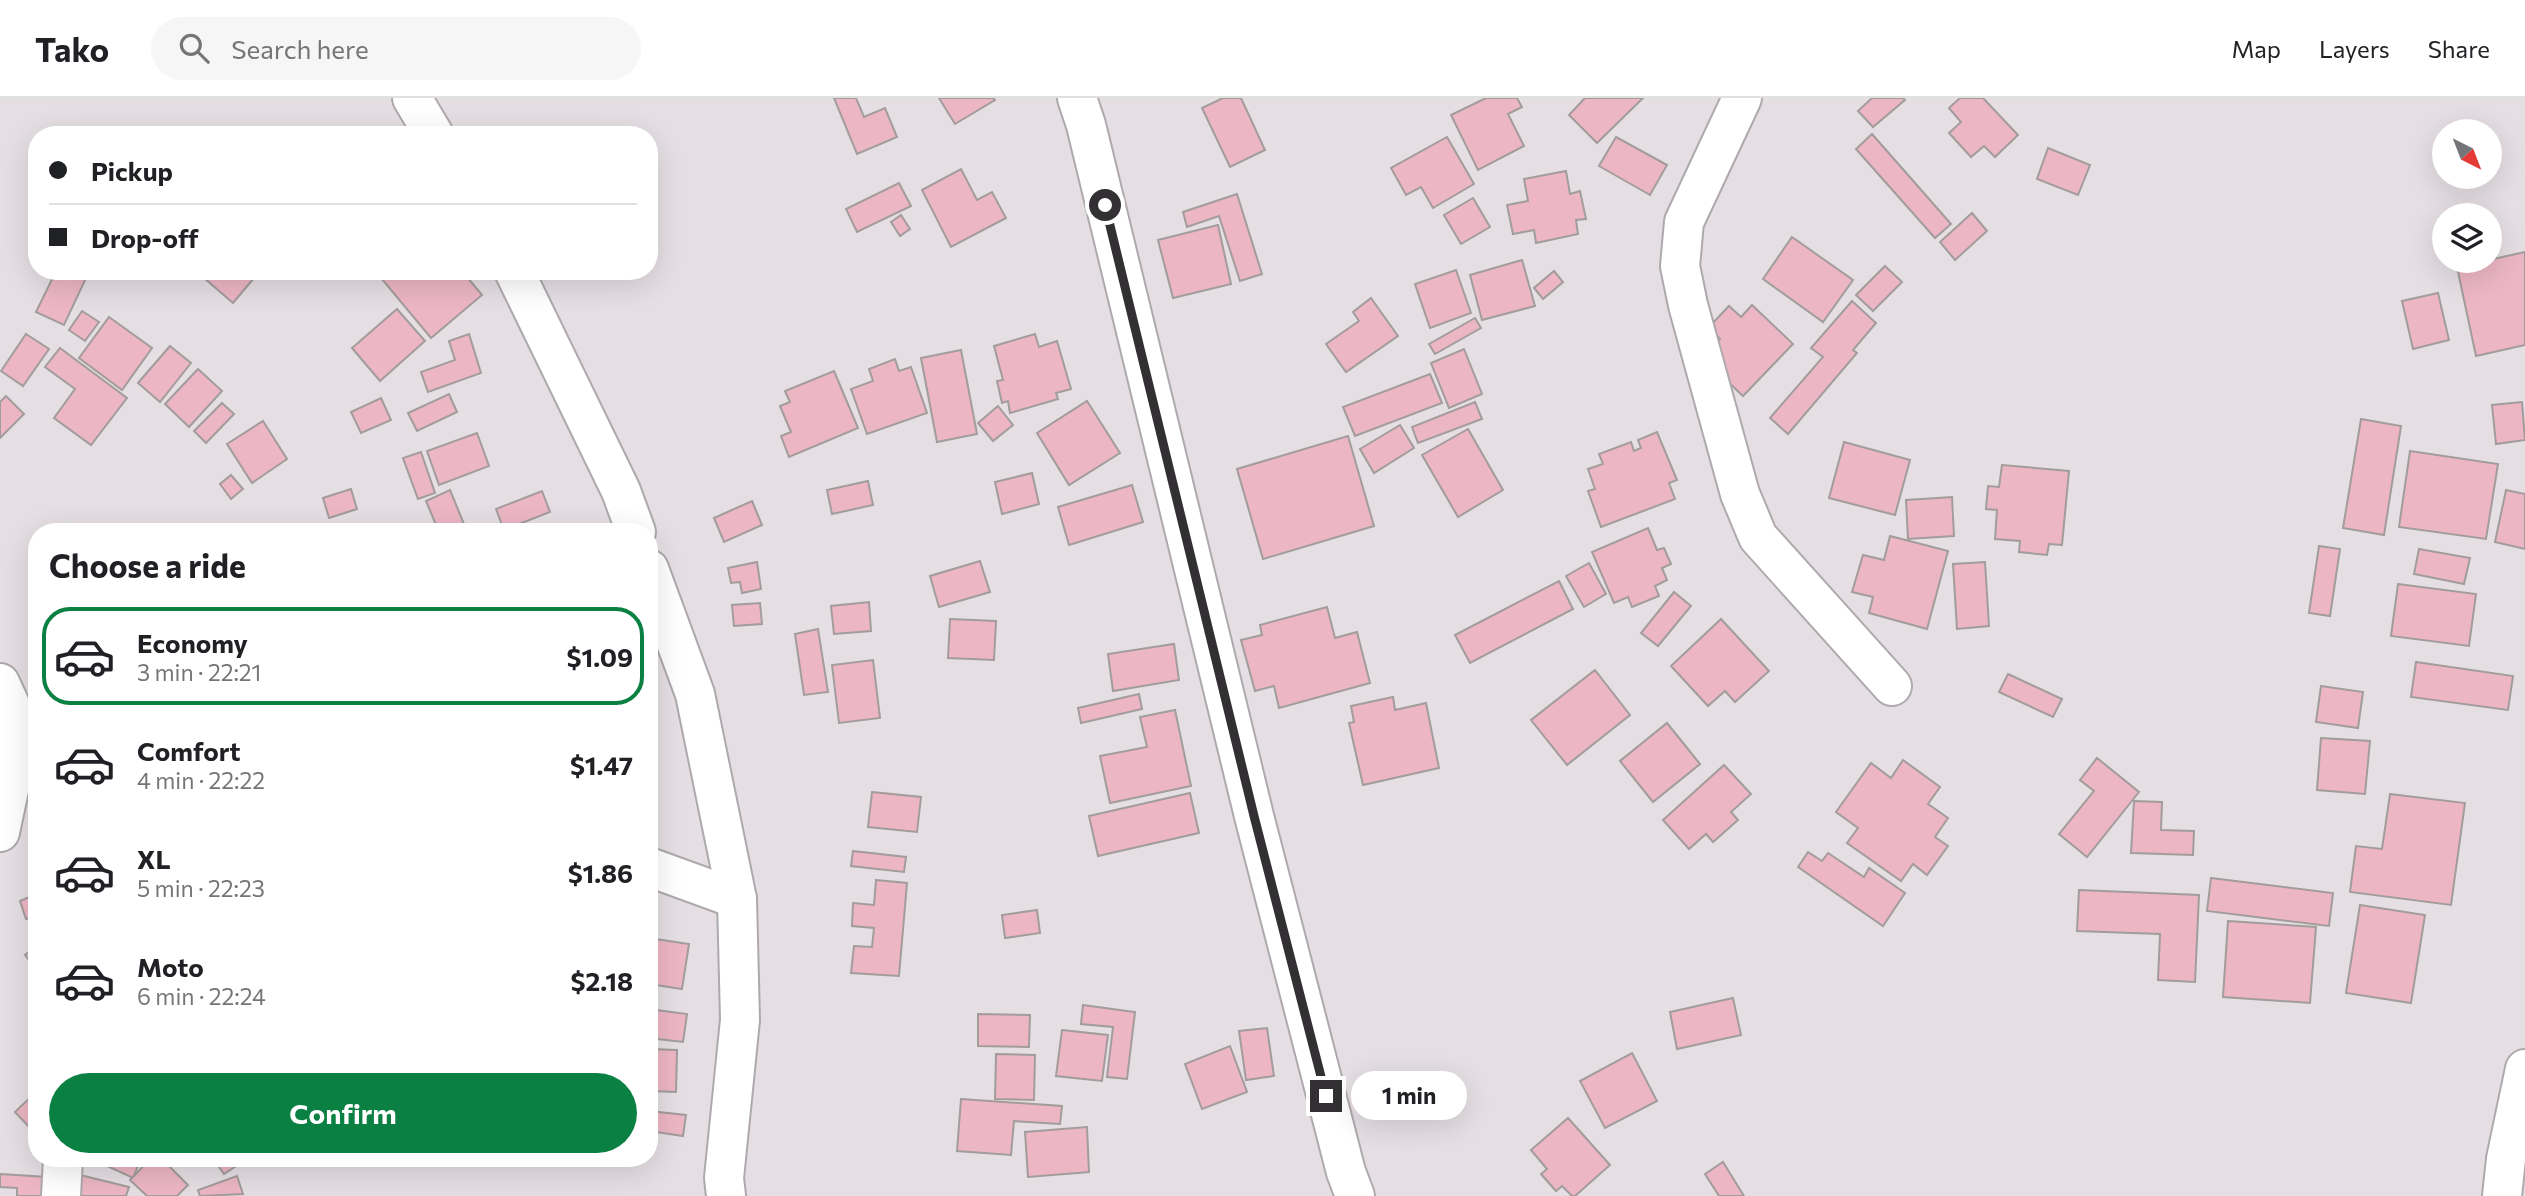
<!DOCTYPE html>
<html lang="en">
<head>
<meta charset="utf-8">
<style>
	:root { --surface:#fff; --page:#f6f6f6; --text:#202124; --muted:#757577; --line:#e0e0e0; --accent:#0b8043 }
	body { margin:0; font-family:Commissioner,sans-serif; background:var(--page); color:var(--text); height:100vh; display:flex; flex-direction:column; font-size:26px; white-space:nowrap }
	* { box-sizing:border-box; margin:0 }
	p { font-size:23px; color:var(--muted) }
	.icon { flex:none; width:38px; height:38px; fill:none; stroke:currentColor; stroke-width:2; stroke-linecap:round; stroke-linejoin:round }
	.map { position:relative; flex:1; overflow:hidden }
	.side { position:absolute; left:28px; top:425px; width:630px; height:644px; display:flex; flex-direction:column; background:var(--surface); border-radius:28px; box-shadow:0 7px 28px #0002 }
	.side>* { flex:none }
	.banner { position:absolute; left:28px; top:28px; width:630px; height:154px; border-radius:28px; box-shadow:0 7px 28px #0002; display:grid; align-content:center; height:154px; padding:0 21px; background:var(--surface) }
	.needle { width:46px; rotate:138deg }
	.controls { position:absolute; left:2432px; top:21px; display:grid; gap:14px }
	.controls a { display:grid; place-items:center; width:70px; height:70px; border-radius:50%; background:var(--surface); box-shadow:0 7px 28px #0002; font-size:35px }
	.end { position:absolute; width:32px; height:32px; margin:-16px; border:9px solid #323032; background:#fff; box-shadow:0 0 0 4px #fff }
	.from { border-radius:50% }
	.bubble { position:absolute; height:49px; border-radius:24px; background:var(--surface); box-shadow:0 7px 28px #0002; font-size:23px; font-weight:700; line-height:49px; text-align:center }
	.banner b { display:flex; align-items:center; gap:24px; height:66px; font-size:26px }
	.banner b+b { border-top:2px solid var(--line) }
	.banner i { width:18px; height:18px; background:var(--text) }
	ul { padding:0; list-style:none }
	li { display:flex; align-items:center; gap:21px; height:98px; margin:0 14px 10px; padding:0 7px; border:4px solid transparent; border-radius:28px }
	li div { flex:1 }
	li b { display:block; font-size:26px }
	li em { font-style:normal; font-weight:700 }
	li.selected { border-color:var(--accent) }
	li>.icon { width:63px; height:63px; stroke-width:1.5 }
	h2 { padding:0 21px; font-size:32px; line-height:84px }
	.primary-button { display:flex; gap:14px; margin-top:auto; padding:14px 21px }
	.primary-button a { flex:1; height:80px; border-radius:42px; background:var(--accent); color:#fff; font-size:28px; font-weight:700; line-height:80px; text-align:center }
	header { display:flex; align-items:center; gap:42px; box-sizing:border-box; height:98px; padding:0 35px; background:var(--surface); border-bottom:2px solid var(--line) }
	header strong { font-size:33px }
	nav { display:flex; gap:38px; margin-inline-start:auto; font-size:24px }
	.search { width:490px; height:63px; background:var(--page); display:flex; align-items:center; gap:18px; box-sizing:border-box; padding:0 24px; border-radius:38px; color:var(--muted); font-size:26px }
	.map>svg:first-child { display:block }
	.building { fill:#edb6c4; stroke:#a29c9d; stroke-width:2 }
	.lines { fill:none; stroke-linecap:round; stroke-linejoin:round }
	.minor-casing { stroke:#aea9ad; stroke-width:42 }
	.minor { stroke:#fff; stroke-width:38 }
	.route { stroke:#323032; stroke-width:9 }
</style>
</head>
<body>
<header>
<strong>Tako</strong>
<div class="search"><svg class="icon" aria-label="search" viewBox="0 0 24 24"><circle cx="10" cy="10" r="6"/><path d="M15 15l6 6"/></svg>Search here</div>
<nav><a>Map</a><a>Layers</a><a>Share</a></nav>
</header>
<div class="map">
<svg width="2525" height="1098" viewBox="0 0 2525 1098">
	<rect width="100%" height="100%" fill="#e5dfe3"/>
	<g class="building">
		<polygon points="834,0 856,0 864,19 885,10 897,39 857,56"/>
		<polygon points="939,0 993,0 995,2 955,26"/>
		<polygon points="1223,0 1241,0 1265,52 1230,69 1202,10"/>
		<polygon points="1486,0 1517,0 1522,9 1508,16 1524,48 1478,72 1451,17"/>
		<polygon points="1585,0 1643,0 1597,45 1569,17"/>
		<polygon points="1872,0 1903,0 1905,2 1873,29 1858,13"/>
		<polygon points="1960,0 1983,0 2018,37 1995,59 1984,48 1971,59 1949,35 1961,24 1949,10"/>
		<polygon points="1872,36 1951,126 1935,140 1856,51"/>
		<polygon points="1447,39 1474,86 1433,110 1421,89 1406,97 1391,70"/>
		<polygon points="1616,39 1667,67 1650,97 1599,68"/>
		<polygon points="2048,50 2090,67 2078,97 2037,81"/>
		<polygon points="961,71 977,102 992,94 1006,120 951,149 922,92"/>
		<polygon points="1566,73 1570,96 1580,93 1586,121 1576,122 1578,136 1536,145 1534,132 1513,136 1507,107 1528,103 1524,81"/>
		<polygon points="899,85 911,108 857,134 846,111"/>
		<polygon points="1237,96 1262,176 1240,183 1219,118 1187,129 1183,114"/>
		<polygon points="1473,100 1490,129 1461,146 1444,117"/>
		<polygon points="1972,115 1987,133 1955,162 1940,144"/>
		<polygon points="901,117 910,131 900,138 891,124"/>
		<polygon points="1218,127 1231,186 1173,200 1158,142"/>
		<polygon points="1792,139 1853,182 1823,224 1763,181"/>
		<polygon points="2525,154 2525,247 2476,258 2457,169"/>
		<polygon points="1522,162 1535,208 1482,222 1470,177"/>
		<polygon points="1885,168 1902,184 1873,213 1856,197"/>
		<polygon points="1456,172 1471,215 1430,230 1415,186"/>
		<polygon points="56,173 72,173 86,180 64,227 36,214"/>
		<polygon points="196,173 246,173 254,180 233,205"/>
		<polygon points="390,173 462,173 482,197 431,240 381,180"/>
		<polygon points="1554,173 1563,184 1543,201 1534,190"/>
		<polygon points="2438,195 2449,242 2413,251 2402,203"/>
		<polygon points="1371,200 1398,238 1346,274 1326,246 1359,223 1353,214"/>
		<polygon points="1852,203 1876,225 1853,252 1857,255 1788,336 1770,320 1823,259 1811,250"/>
		<polygon points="1752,207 1793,246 1743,298 1702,259 1720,241 1709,229 1729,208 1741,219"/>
		<polygon points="397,211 425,243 380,283 352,250"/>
		<polygon points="82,213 99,224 85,243 69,232"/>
		<polygon points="109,219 152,250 122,292 79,260"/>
		<polygon points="1475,220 1481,230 1435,256 1429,246"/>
		<polygon points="26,236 49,251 23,288 1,273"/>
		<polygon points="469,236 481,275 428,294 421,274 455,262 449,243"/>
		<polygon points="1035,236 1039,249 1057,243 1071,291 1056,295 1058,301 1010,315 1008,303 1002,305 997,283 1003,282 994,248"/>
		<polygon points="170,248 191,265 160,304 138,285"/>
		<polygon points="60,250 127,300 91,347 54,320 75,291 45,269"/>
		<polygon points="1464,251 1482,296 1449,310 1431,265"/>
		<polygon points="961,252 977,336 937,344 921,260"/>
		<polygon points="895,261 899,273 911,269 927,315 867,336 851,291 873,283 869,271"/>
		<polygon points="198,271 222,293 189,329 165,306"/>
		<polygon points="834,273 858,330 789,359 781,338 791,334 780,308 790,304 785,293"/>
		<polygon points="1430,276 1442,305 1355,338 1343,309"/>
		<polygon points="449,296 457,314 417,333 408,315"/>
		<polygon points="6,298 24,316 0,340 0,304"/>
		<polygon points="381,300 391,322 361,335 351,314"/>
		<polygon points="1087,303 1120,355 1069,387 1037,335"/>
		<polygon points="1475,304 1482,321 1418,345 1412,329"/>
		<polygon points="2522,304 2525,342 2496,346 2492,307"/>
		<polygon points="222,305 234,316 206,345 194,333"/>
		<polygon points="998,308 1013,327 993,343 978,325"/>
		<polygon points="2361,321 2401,328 2384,437 2343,430"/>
		<polygon points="263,323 287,361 252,385 227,346"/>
		<polygon points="1400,327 1414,350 1374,375 1360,351"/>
		<polygon points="1468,331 1503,392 1458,419 1422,357"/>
		<polygon points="1657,334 1677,382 1669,385 1675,401 1601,429 1588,393 1595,391 1588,371 1603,366 1599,356 1631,344 1634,353 1641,350 1638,342"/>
		<polygon points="477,335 489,368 439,387 427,353"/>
		<polygon points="1348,338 1374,428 1263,461 1237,371"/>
		<polygon points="1844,344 1910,362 1895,417 1829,400"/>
		<polygon points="2410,353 2498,366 2486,441 2399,429"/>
		<polygon points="421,354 435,395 418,401 403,360"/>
		<polygon points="2002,367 2069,373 2062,447 2049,446 2047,457 2019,454 2020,443 1995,441 1997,412 1986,411 1988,388 1999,389"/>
		<polygon points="1032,375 1039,406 1002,416 995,384"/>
		<polygon points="231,377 243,391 231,401 220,386"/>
		<polygon points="868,383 873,407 832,416 827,392"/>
		<polygon points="1132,387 1143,424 1069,447 1058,409"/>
		<polygon points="351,391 357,411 329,420 323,400"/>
		<polygon points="450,392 466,431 458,434 439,434 426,403"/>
		<polygon points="2506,392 2525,396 2525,451 2495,444"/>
		<polygon points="542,393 550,414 504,432 496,411"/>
		<polygon points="1952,399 1954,438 1908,441 1906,402"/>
		<polygon points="752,403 762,427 724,444 714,420"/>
		<polygon points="1648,430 1657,452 1664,450 1671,466 1662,470 1667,482 1655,488 1659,498 1632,509 1628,499 1614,505 1592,454"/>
		<polygon points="1890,438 1948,453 1927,531 1869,515 1873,499 1852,494 1863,457 1884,462"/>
		<polygon points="2319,448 2340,451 2330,518 2309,515"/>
		<polygon points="2419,451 2470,460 2464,486 2414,476"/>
		<polygon points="980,463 990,494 939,509 930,478"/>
		<polygon points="757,464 761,491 742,495 740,484 731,485 728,470"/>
		<polygon points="1985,464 1989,528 1957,531 1953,466"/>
		<polygon points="1589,465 1606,496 1584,509 1566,478"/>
		<polygon points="1559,483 1573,511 1470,565 1455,537"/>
		<polygon points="2398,486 2476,496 2469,548 2391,538"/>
		<polygon points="1674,494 1691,508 1658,548 1641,535"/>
		<polygon points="869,504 871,533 834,536 831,508"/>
		<polygon points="760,505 762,526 734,528 732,507"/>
		<polygon points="1327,509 1335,540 1357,534 1370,585 1279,610 1274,588 1255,593 1241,542 1262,537 1260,527"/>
		<polygon points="950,521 996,523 994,562 948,560"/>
		<polygon points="1721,521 1769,573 1735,604 1725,593 1708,608 1671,568"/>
		<polygon points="818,531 828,594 804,597 795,536"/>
		<polygon points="1174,546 1179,582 1113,593 1108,556"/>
		<polygon points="873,562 880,620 839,625 832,567"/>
		<polygon points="2416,564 2513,578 2508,612 2411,599"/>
		<polygon points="1595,572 1630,617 1567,667 1531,622"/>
		<polygon points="2008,576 2062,601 2053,619 1999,594"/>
		<polygon points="2321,588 2363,594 2358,630 2316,624"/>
		<polygon points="1139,596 1142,611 1081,625 1078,610"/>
		<polygon points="1393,599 1395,612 1426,605 1439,670 1363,687 1349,625 1354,624 1351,608"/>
		<polygon points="1175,612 1191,688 1110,705 1100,658 1147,649 1140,619"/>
		<polygon points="1667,625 1700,666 1653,704 1620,663"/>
		<polygon points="2321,640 2370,643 2365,696 2317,692"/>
		<polygon points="2097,660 2139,694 2087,759 2059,736 2094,693 2080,682"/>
		<polygon points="1903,662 1940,689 1928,706 1948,720 1935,739 1948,748 1927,777 1913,766 1901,783 1847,745 1858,730 1836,714 1871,665 1891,680"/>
		<polygon points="1724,667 1751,696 1731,714 1738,722 1713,744 1706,736 1689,751 1663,722"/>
		<polygon points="872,694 921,699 917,734 868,729"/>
		<polygon points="1190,695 1199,735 1098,758 1089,718"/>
		<polygon points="2390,696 2465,705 2451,807 2350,794 2356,748 2382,751"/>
		<polygon points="2134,703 2162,704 2161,732 2194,733 2193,757 2131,755"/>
		<polygon points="853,753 906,759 904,774 851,768"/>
		<polygon points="1808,754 1822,763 1828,755 1864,779 1869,770 1905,795 1883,828 1798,769"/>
		<polygon points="2211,780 2333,795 2329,828 2207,813"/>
		<polygon points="876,782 907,785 899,878 851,875 854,848 872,849 874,830 852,828 853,805 874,807"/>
		<polygon points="2079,792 2199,797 2195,884 2158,882 2160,836 2077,833"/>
		<polygon points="36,796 37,817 26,821 20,803"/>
		<polygon points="2360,807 2425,817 2411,905 2346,895"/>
		<polygon points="1037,812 1040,835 1005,840 1002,817"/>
		<polygon points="2228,823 2316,829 2310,905 2223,899"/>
		<polygon points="649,840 689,846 682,891 649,886"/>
		<polygon points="37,848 37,872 25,857"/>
		<polygon points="1733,900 1741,937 1677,951 1670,914"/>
		<polygon points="1083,907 1135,914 1127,981 1107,979 1113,929 1081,926"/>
		<polygon points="649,911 687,916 683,944 649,940"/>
		<polygon points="978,916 1030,917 1029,949 978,948"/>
		<polygon points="1267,930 1274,978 1246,982 1239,933"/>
		<polygon points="1062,932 1108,937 1102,983 1056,978"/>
		<polygon points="1230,948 1247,994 1202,1011 1185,966"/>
		<polygon points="649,951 677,952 676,994 649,993"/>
		<polygon points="1632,955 1657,1003 1605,1030 1580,983"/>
		<polygon points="996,956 1035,957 1034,1002 995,1001"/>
		<polygon points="37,993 37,1026 31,1031 15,1014"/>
		<polygon points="961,1001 1062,1008 1060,1026 1014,1023 1011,1057 957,1053"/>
		<polygon points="649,1013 686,1017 683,1038 649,1033"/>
		<polygon points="1568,1020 1610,1067 1575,1098 1572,1098 1562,1088 1556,1093 1541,1076 1547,1071 1531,1052"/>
		<polygon points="1087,1029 1089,1074 1028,1079 1025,1034"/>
		<polygon points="90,1060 141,1060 133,1080"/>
		<polygon points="151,1060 161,1060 188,1087 177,1098 147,1098 130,1082"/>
		<polygon points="213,1060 248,1060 224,1076"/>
		<polygon points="1723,1064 1744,1098 1719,1098 1705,1076"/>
		<polygon points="0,1076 47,1079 45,1098 17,1098 17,1090 0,1089"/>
		<polygon points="76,1076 129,1089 126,1098 71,1098"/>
		<polygon points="237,1078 243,1096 200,1098 198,1092"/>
	</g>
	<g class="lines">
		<defs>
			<g id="minor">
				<polyline points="412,0 434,37"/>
				<polyline points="1077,0 1086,27 1254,718 1346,1074 1355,1098"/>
				<polyline points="1742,0 1684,124 1680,168 1688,207 1740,396 1758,439 1892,588"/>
				<polyline points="514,173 621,393 636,434"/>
				<polyline points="649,471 695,596 737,801 740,922 724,1080 726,1098"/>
				<polyline points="0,585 18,624 14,668 0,734"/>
				<polyline points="649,769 737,801"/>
				<polyline points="61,1098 63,1060"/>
				<polyline points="2502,1098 2506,1061 2525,971"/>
			</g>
		</defs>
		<use href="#minor" class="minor-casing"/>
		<use href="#minor" class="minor"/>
	</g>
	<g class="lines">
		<polyline class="route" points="1105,107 1254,718 1326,998"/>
	</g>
</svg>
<div class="controls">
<a><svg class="needle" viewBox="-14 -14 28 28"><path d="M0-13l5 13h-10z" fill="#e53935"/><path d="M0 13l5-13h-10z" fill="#757577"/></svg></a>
<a><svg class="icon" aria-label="layers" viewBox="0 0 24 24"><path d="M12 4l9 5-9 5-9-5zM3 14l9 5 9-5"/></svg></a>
</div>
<i class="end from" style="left:1105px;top:107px"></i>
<i class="end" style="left:1326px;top:998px"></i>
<div class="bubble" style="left:1351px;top:973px;width:116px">1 min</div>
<div class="banner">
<b><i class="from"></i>Pickup</b>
<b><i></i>Drop-off</b>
</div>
<section class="side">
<h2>Choose a ride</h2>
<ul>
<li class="selected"><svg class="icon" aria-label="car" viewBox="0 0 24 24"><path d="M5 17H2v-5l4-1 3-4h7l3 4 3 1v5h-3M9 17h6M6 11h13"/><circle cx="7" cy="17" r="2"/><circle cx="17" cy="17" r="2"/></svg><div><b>Economy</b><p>3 min · 22:21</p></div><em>$1.09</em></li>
<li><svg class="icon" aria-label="car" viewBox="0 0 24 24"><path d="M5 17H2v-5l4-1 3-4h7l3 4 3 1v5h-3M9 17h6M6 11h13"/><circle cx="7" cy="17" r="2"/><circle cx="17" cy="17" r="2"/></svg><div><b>Comfort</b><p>4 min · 22:22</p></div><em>$1.47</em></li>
<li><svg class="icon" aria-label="car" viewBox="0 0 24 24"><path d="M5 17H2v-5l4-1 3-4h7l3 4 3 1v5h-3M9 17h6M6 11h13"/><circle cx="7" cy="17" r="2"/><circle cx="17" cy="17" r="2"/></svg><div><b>XL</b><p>5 min · 22:23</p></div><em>$1.86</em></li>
<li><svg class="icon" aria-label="car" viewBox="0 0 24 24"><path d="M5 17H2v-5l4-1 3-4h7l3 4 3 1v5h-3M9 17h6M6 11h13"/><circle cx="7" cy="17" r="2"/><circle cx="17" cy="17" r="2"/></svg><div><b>Moto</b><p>6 min · 22:24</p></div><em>$2.18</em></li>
</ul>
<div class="primary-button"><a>Confirm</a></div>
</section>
</div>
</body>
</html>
